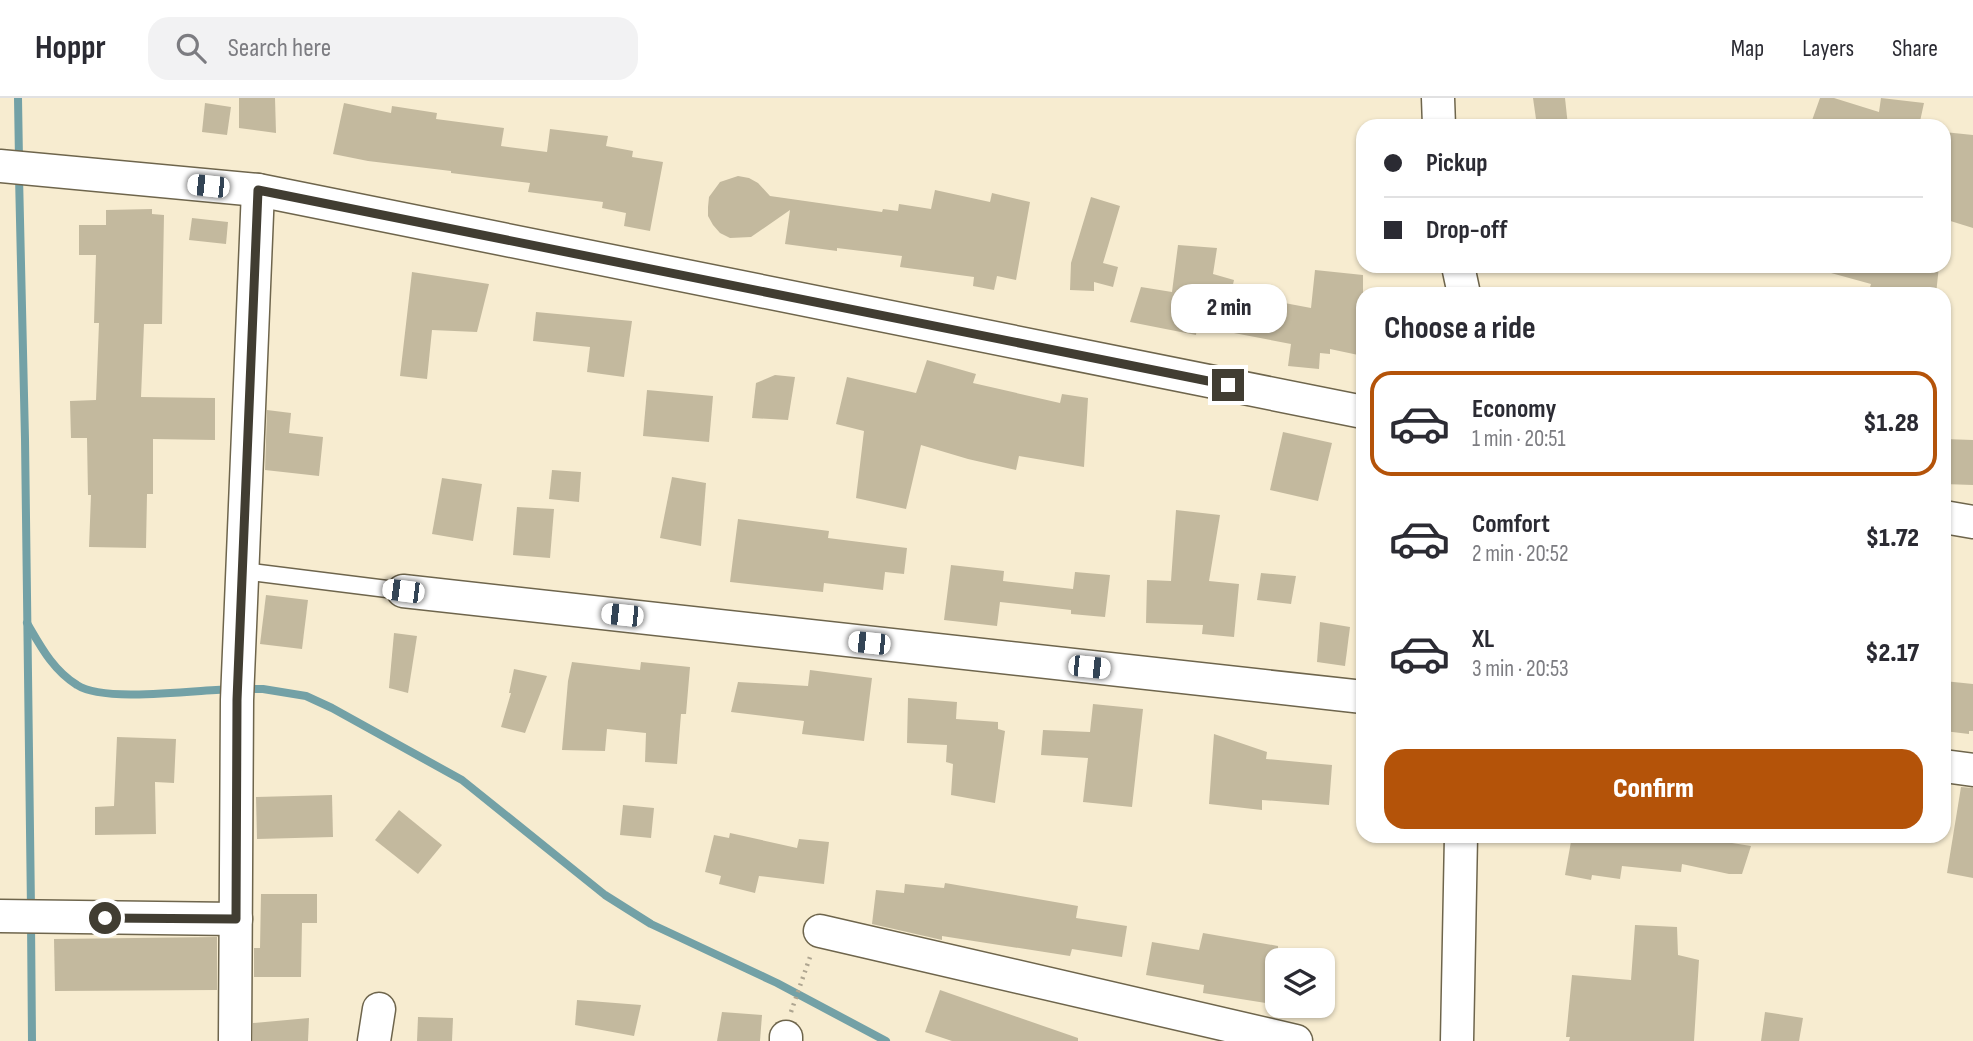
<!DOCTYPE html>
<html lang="en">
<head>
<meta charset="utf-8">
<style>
	:root { --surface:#fff; --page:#f2f2f3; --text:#2b2b33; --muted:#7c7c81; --line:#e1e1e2; --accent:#b45309 }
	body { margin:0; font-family:"Sofia Sans Condensed",sans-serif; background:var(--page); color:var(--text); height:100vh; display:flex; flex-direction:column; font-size:26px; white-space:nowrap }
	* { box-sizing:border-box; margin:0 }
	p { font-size:23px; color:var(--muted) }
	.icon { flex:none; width:38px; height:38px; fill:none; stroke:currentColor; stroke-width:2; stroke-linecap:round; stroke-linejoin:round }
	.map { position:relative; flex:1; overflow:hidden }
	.drawer { position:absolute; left:1356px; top:189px; width:595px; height:556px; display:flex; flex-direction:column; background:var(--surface); border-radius:21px; box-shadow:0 2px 5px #0004 }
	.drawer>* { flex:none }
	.guide { position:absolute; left:1356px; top:21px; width:595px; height:154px; border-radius:21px; box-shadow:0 2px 5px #0004; display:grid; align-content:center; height:154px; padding:0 28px; background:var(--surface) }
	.controls { position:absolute; left:1265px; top:850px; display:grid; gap:14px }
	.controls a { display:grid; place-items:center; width:70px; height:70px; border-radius:14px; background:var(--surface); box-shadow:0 2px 5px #0004; font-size:35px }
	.end { position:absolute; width:32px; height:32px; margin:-16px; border:9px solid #413d32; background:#fff; box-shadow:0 0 0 4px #fff }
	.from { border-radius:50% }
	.bubble { position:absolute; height:49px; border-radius:21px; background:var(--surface); box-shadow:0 2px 5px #0004; font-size:23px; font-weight:800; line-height:49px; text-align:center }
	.car { position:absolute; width:21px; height:42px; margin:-21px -10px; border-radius:9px; box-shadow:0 0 5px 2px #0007; background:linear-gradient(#fff 24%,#345 0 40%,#fff 0 76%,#345 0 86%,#fff 0) }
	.guide b { display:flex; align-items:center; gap:24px; height:66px; font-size:26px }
	.guide b+b { border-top:2px solid var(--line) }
	.guide i { width:18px; height:18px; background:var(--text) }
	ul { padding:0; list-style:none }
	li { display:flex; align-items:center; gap:21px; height:105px; margin:0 14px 10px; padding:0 14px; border:4px solid transparent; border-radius:21px }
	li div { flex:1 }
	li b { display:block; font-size:26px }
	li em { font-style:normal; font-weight:800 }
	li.on { border-color:var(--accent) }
	li>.icon { width:63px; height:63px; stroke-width:1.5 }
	h2 { padding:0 28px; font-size:32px; line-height:84px }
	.cta { display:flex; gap:14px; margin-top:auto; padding:14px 28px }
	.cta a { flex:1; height:80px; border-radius:21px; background:var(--accent); color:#fff; font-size:28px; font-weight:800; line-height:80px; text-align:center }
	header { display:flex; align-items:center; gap:42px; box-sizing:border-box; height:98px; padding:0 35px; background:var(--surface); border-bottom:2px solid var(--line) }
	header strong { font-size:33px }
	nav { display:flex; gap:38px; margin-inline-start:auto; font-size:24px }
	.search { width:490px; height:63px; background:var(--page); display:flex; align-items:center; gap:18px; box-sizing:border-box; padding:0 24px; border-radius:21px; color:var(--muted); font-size:26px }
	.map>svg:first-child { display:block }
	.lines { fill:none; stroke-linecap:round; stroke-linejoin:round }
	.stream { stroke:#73a1a6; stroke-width:8 }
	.building { fill:#c3b99e }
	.service-casing { stroke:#6e654c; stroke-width:19 }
	.minor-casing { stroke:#6e654c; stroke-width:35 }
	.path { stroke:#aea590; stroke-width:4.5; stroke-dasharray:2 5; stroke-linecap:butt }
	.service { stroke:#fff; stroke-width:16 }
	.minor { stroke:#fff; stroke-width:32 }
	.route { stroke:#413d32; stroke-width:9 }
</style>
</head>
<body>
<header>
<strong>Hoppr</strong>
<div class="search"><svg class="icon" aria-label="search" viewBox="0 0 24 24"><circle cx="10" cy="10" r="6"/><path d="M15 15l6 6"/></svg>Search here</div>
<nav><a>Map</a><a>Layers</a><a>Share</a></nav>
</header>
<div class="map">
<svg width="1973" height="943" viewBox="0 0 1973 943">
	<rect width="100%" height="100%" fill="#f7ecd0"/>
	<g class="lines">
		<g class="stream">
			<polyline points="18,0 19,62"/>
			<polyline points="19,78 25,341 31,811"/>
			<path d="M 27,525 C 41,549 53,572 77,587 C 104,605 197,592 232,591"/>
			<polyline points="245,591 263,591 306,598 332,610 462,682 605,797 651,826 777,885 886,943"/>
			<polyline points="31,823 32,943"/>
		</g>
	</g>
	<g class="building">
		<polygon points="239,0 275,0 276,35 239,30"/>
		<polygon points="1533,0 1565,0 1568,28 1537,28"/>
		<polygon points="1820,0 1834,0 1879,14 1881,0 1924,5 1919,28 1810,28"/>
		<polygon points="205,5 231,9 227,37 202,34"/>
		<polygon points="344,5 391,15 392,8 437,15 436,21 504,30 501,48 547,54 550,31 608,38 606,48 633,53 632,59 663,64 650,133 624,128 626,115 602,110 603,104 528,94 530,85 451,75 451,73 368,63 333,56"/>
		<polygon points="1944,34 1973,37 1973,130 1944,121"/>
		<polygon points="738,78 749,80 758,85 770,98 882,114 883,111 898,113 899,106 931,111 935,92 990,104 992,95 1030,104 1016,182 997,178 994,192 973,188 974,179 900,169 902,158 837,150 837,153 785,146 790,112 751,139 730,140 720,135 713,127 708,118 708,109 709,99 720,84"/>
		<polygon points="1091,99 1120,108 1103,165 1118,169 1113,189 1094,184 1094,193 1070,192 1071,165"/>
		<polygon points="152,111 152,116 164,117 162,226 144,226 141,299 215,300 215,342 153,341 153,396 147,396 146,450 89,449 91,397 88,397 87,340 71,340 70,303 96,302 99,225 94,225 96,157 79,157 79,127 106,127 106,112"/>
		<polygon points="192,120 228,124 226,146 189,142"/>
		<polygon points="1178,147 1217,150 1213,176 1234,182 1231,195 1311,210 1315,172 1363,177 1363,258 1330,251 1330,256 1320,255 1319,271 1288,268 1291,246 1197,228 1196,237 1130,224 1141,189 1172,194"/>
		<polygon points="1832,168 1939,168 1936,196 1868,196 1871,186 1831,175"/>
		<polygon points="412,174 489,186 477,234 432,232 427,281 400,278"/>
		<polygon points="536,214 632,223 624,279 587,274 590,249 533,243"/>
		<polygon points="927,262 976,276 973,285 1060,305 1062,296 1088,300 1084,369 1019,358 1016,372 968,361 921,347 906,411 856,400 864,333 836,326 847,279 916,295"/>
		<polygon points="775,277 795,279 788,322 752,320 756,285"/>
		<polygon points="647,292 713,298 709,344 643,338"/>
		<polygon points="267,312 291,315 289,335 323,339 319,378 265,372"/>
		<polygon points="1283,334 1332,345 1318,403 1270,392"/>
		<polygon points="1944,341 1973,342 1973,387 1944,386"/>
		<polygon points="552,372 581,374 579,404 549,401"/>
		<polygon points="672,379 706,385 701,448 660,440"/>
		<polygon points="442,380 482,386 473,443 432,436"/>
		<polygon points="517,409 554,411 550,460 513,457"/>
		<polygon points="1176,412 1220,417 1209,483 1239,486 1234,539 1202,536 1203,527 1146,525 1147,482 1171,483"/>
		<polygon points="738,421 829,433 828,440 907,450 904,476 885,474 883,492 824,485 823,494 730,484"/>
		<polygon points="951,467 1004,473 1003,483 1073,491 1075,474 1110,477 1105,519 1071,516 1071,512 1000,504 997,528 944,522"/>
		<polygon points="1261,475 1296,478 1291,506 1257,502"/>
		<polygon points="266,497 308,502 302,551 260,546"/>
		<polygon points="1320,524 1350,529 1345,568 1317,564"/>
		<polygon points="394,535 417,538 408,595 389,590"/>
		<polygon points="572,564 640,572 641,564 690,569 686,616 681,616 677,666 645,664 646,635 607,631 605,653 562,652 568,583"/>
		<polygon points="514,571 547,578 525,635 501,629 511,595 509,595"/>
		<polygon points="810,572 872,580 864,643 802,636 804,623 731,614 738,584 808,588"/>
		<polygon points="1944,583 1973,586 1973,633 1969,633 1969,636 1944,633"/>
		<polygon points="908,600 957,604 956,621 998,624 998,631 1005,633 995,705 951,697 953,666 946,664 947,647 907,645"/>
		<polygon points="1093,606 1143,611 1132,709 1083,704 1088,660 1041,657 1043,632 1090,634"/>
		<polygon points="1214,636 1267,654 1266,661 1332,667 1329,707 1262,702 1262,712 1209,706"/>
		<polygon points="117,639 176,641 174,685 155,684 156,736 95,737 95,709 114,708"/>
		<polygon points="1961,689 1973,690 1973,780 1947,775"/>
		<polygon points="332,697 333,739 257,741 256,699"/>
		<polygon points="623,707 654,710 651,740 620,737"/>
		<polygon points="399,712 442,747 418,776 375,742"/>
		<polygon points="730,735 797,750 799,741 829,744 824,786 759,778 755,795 719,786 721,778 705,774 714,737 729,740"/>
		<polygon points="1572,738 1688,738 1751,748 1742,776 1729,776 1682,766 1681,774 1622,768 1620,781 1592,777 1591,782 1565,777"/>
		<polygon points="945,785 1078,808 1076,820 1127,828 1122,859 1072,851 1070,858 942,838 942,842 872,826 876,792 904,795 905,786 944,790"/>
		<polygon points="261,796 317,796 317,825 302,825 301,879 254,879 254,850 260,850"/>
		<polygon points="1635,827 1677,829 1678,857 1699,862 1694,943 1569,943 1570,939 1566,939 1572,877 1631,882"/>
		<polygon points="1203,835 1278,848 1278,907 1203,895 1204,887 1146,877 1152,844 1199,852"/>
		<polygon points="217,839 217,892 55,893 54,841"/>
		<polygon points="940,892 1078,940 1078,943 952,943 925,934"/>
		<polygon points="577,902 641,907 634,938 575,927"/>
		<polygon points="722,914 762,917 760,943 717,943"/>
		<polygon points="1765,914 1803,920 1799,943 1761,943"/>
		<polygon points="418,919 453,920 452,943 417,943"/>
		<polygon points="309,920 308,943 253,943 253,925"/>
	</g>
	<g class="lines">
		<defs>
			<polyline id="service" points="243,473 403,493"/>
			<g id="minor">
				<polyline points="1438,0 1439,28"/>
				<polyline points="0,68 258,92 1363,314"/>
				<polyline points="1458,168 1464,196"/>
				<polyline points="1944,419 1973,424"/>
				<polyline points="403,493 1363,599"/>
				<polyline points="1944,668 1973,672"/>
				<polyline points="0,818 236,821"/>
				<polyline points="820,833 1296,943"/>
				<polyline points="786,939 786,943"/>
				<polyline points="235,943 237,602 258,92"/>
				<polyline points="374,943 379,911"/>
				<polyline points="1457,943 1461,738"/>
			</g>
		</defs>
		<use href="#service" class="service-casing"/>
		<use href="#minor" class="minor-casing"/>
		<polyline class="path" points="791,914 810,859"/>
		<use href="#service" class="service"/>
		<use href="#minor" class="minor"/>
	</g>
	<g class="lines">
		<polyline class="route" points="105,820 236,821 237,602 258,92 1228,287"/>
	</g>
</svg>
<div class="controls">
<a><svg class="icon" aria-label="layers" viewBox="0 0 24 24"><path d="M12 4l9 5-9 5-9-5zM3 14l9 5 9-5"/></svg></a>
</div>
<i class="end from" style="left:105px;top:820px"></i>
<i class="end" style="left:1228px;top:287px"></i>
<div class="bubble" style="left:1171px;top:186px;width:116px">2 min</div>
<i class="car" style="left:208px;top:88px;rotate:276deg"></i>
<i class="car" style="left:403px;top:493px;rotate:277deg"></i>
<i class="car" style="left:622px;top:517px;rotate:276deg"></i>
<i class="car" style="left:869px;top:545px;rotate:276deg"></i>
<i class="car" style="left:1089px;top:569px;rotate:96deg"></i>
<div class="guide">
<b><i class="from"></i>Pickup</b>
<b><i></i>Drop-off</b>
</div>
<section class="drawer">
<h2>Choose a ride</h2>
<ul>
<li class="on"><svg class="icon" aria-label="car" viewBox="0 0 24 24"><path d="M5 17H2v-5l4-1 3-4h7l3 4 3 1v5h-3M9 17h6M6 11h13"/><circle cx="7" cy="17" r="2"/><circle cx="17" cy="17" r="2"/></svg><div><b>Economy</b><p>1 min · 20:51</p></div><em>$1.28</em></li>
<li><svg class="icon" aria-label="car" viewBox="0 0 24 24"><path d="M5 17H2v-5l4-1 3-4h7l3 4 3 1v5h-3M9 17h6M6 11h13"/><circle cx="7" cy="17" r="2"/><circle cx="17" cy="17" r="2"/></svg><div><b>Comfort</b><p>2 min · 20:52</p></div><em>$1.72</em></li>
<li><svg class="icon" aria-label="car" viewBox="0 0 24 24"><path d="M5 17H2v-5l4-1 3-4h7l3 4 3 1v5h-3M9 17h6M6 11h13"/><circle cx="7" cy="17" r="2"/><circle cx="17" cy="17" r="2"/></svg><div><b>XL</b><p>3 min · 20:53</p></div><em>$2.17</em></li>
</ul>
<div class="cta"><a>Confirm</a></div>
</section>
</div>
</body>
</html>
